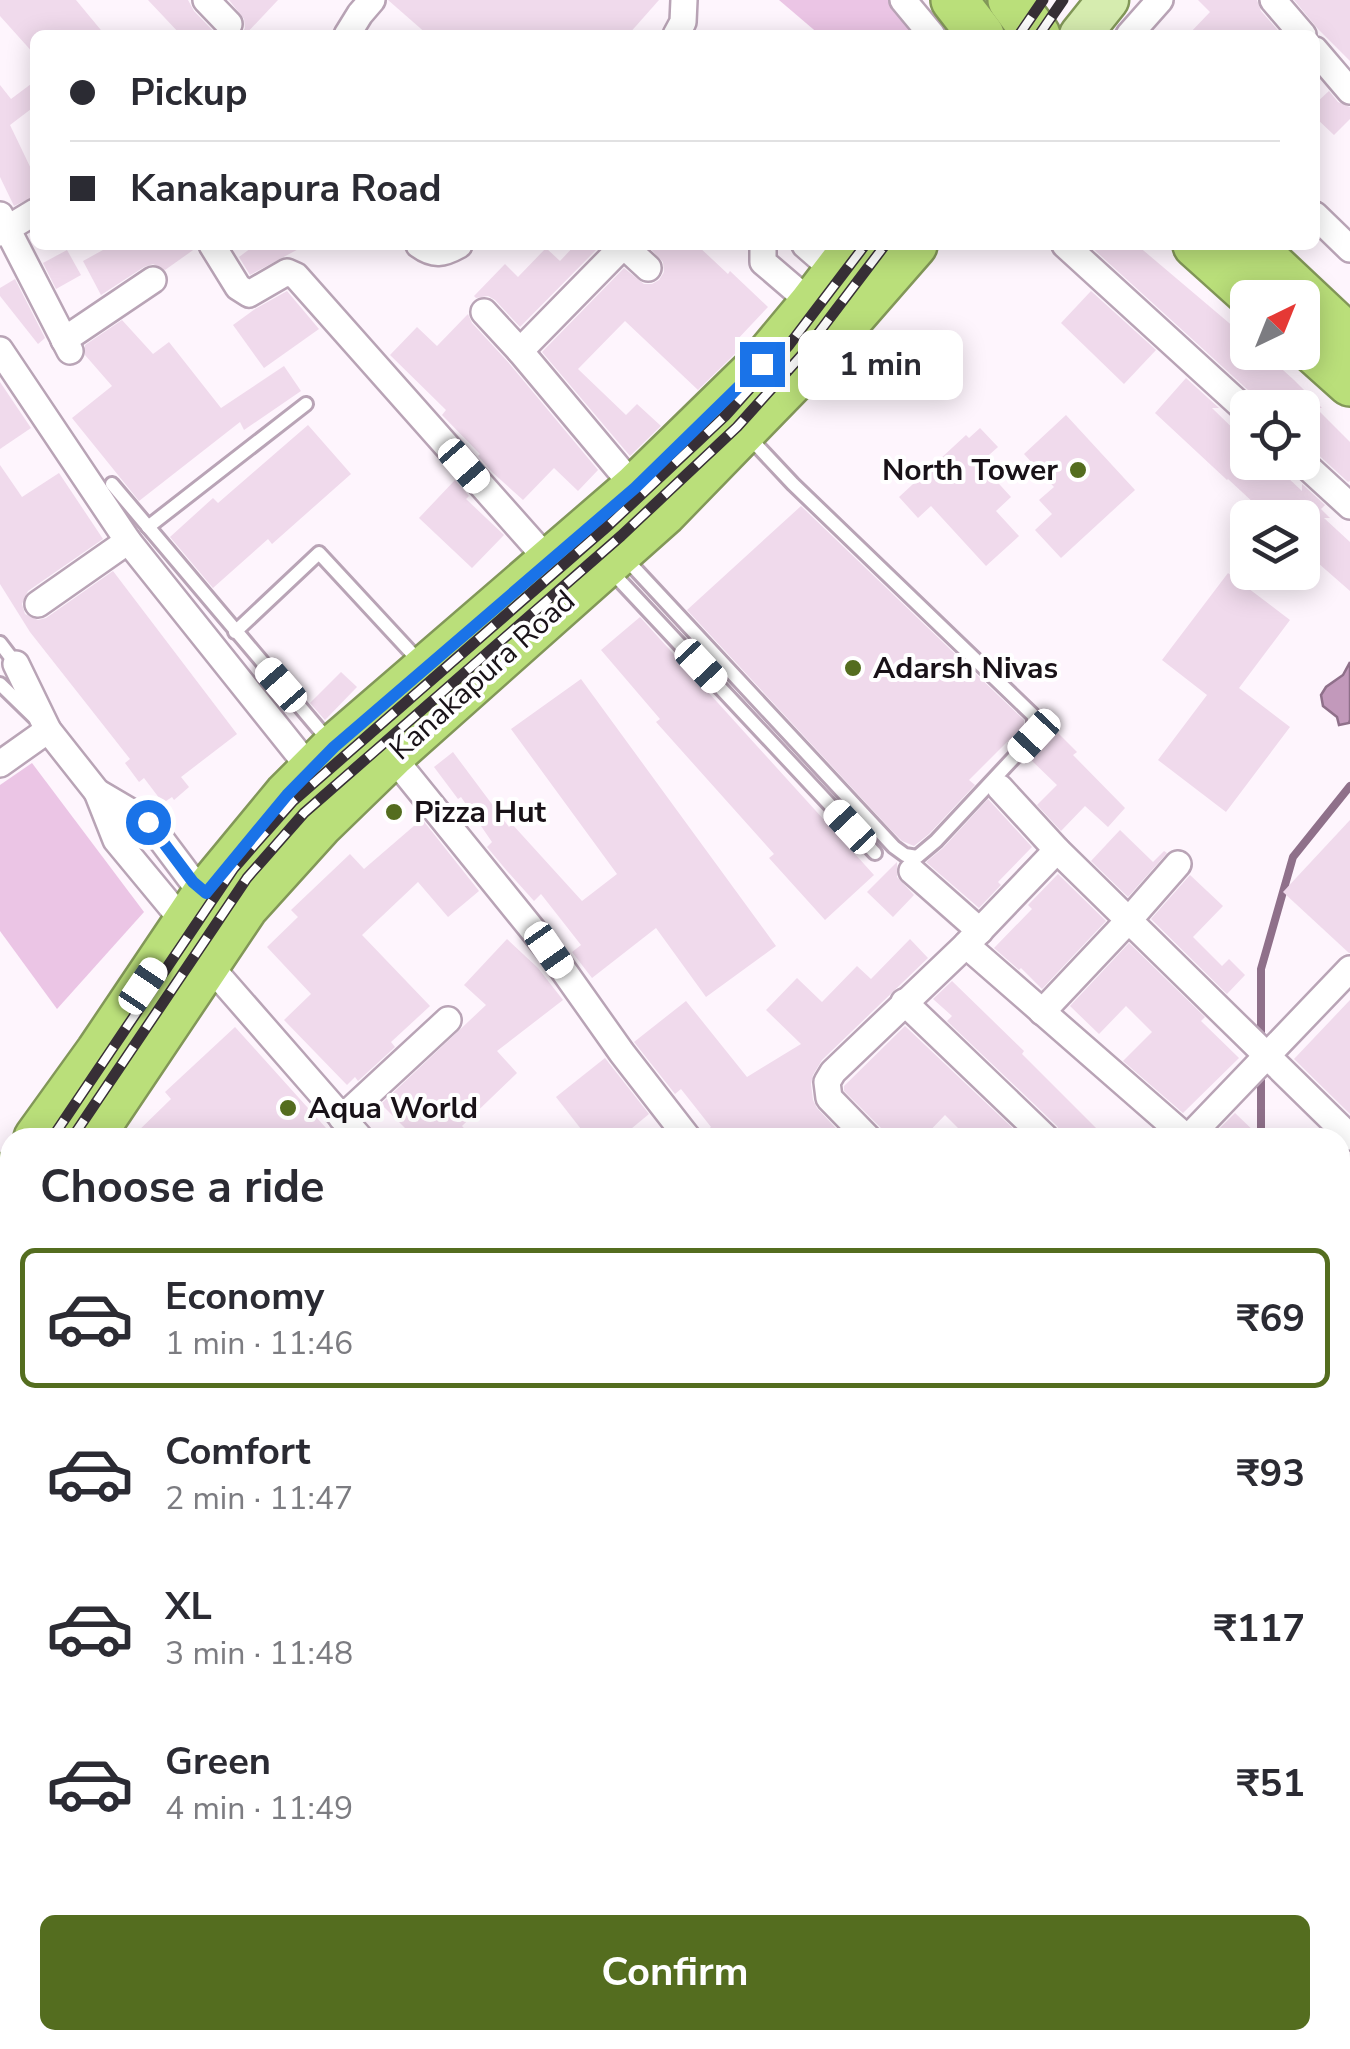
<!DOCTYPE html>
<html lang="en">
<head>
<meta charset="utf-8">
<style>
	:root { --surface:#fff; --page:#f7f7f7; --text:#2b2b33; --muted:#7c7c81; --line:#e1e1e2; --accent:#546d1f }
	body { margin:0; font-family:"Nunito Sans",sans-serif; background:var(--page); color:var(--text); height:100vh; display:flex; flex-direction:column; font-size:38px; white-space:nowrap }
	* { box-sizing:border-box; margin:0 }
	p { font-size:32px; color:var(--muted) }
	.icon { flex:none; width:55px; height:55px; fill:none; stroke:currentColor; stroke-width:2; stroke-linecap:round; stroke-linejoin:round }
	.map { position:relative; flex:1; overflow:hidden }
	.drawer { position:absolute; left:0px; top:1128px; width:1350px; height:922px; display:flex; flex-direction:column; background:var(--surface); border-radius:30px 30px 0 0; box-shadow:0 5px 25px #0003 }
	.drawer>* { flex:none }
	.guide { position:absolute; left:30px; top:30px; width:1290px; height:220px; border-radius:15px; box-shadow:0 5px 25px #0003; display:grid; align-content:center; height:220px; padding:0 40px; background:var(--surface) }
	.needle { width:65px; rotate:43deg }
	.buttons { position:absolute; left:1230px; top:280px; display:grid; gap:20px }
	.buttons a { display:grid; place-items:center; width:90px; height:90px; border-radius:15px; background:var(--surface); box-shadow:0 5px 25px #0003; font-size:50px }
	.end { position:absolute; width:45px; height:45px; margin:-22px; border:12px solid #1a73e8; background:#fff; box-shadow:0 0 0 5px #fff }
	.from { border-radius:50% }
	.bubble { position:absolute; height:70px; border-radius:15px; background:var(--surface); box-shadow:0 5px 25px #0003; font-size:32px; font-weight:700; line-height:70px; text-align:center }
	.car { position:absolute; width:30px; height:60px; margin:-30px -15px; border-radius:12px; box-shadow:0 0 8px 2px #0007; background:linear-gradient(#fff 24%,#345 0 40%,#fff 0 76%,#345 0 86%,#fff 0) }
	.guide b { display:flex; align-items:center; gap:35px; height:95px; font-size:38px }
	.guide b+b { border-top:2px solid var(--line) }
	.guide i { width:25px; height:25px; background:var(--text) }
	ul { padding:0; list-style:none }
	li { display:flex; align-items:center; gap:30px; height:140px; margin:0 20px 15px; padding:0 20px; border:5px solid transparent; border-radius:15px }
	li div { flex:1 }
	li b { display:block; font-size:38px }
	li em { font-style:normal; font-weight:700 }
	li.active { border-color:var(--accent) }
	li>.icon { width:90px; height:90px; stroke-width:1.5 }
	h2 { padding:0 40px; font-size:45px; line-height:120px }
	.button { display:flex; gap:20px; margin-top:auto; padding:20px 40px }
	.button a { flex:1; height:115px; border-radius:15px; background:var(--accent); color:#fff; font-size:40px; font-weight:700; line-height:115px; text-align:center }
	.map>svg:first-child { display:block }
	.green { fill:#ebc5e5 }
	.water { fill:#c299bb; stroke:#8f708a; stroke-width:2.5 }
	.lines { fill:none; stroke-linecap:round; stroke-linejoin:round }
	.stream { stroke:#8f708a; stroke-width:8 }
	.building { fill:#f0daec }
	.lane-casing { stroke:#b9a4b6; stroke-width:18 }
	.street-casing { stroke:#b9a4b6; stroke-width:30 }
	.primary-casing { stroke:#829758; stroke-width:45 }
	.highway-casing { stroke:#829758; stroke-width:50 }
	.lane { stroke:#fff; stroke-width:12 }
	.street { stroke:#fff; stroke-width:25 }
	.primary { stroke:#d6ecaf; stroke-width:40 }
	.highway { stroke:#badf7a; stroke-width:45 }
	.rail-casing { stroke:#372f36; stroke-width:11 }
	.rail { stroke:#fff; stroke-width:8; stroke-dasharray:22; stroke-linecap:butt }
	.route { stroke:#1a73e8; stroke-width:12 }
	.poi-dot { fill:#546d1f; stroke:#fff; stroke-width:4 }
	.labels { text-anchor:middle; stroke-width:8; stroke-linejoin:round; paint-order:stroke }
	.poi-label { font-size:30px; font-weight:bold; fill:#191218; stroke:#fff; text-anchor:start }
	.street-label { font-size:30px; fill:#191218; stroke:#fff }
</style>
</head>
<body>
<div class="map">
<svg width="1350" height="2049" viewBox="0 0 1350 2049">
	<rect width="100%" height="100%" fill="#fef5fd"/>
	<g class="green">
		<polygon points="779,0 888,0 917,35 820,35"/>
		<polygon points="32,763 144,912 57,1009 0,931 0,785"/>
	</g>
	<polygon class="water" points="1350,662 1350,720 1349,723 1339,725 1337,717 1323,706 1321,695 1326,687 1343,675"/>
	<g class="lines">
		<g class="stream">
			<polyline points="1261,1038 1261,969 1293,857 1350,786"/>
			<polyline points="1261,1138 1261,1072"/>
			<polyline points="1340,1668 1350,1731"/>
		</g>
	</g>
	<g class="building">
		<polygon points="0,0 76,0 105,35 35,35 35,55 0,16"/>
		<polygon points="148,0 188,0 194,11 217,35 181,35"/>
		<polygon points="229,0 278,0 245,35 241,35 245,28 244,19"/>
		<polygon points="388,0 659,0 628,35 428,35"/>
		<polygon points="1198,0 1257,0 1261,11 1282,35 1188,35 1210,12"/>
		<polygon points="1294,0 1350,0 1350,61 1318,29"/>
		<polygon points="35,81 35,106 10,125 35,177 35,196 14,206 0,177 0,85 11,99"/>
		<polygon points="1329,91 1338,102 1350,107 1350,119 1334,135 1315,117 1315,104"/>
		<polygon points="112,245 196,245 196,248 165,270 153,264 144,267 101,295 83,261"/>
		<polygon points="255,245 306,245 250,275 239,257"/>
		<polygon points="575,245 601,245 520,327 495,300 488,296 476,298 474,296 505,264 518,277 546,248 560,261"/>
		<polygon points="647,245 697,245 728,274 730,271 768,307 735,342 741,348 698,390 625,321 578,369 626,415 637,404 661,426 630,456 542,352 624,268 644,284 652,284 659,280 664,272 663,262"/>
		<polygon points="1089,245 1137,245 1248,339 1248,352 1263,352 1294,380 1322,408 1316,408 1350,442 1350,481 1348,482 1313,450 1302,446 1302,408 1263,408 1259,400"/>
		<polygon points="67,250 81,275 56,289 43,263"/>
		<polygon points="15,279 45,338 38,344 0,296 0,288"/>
		<polygon points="287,291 319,329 264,368 233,325 255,309"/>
		<polygon points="1091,291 1156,350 1124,384 1061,323"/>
		<polygon points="468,314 472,323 508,362 598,470 578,491 554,468 523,500 492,472 478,456 480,454 477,451 442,415 446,410 390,355 417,327 437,346"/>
		<polygon points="122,320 153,354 169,342 221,408 284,366 301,391 244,430 240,422 139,501 72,418 112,386 85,355 85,345"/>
		<polygon points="1186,378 1219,408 1212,408 1248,443 1248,462 1271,462 1302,491 1302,484 1325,505 1321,509 1330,518 1324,518 1350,542 1350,591 1302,549 1302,518 1270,518 1228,479 1227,480 1155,413"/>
		<polygon points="0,382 31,428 0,449"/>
		<polygon points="1066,415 1135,490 1061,558 1035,530 1052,514 1039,500 1054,487 1024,454"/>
		<polygon points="308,425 351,474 272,544 268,539 213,588 170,537 213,498 218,503"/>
		<polygon points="980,428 998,447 980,463 1011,497 996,511 1019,536 986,566 931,506 918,518 899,497 966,435 969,438"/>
		<polygon points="0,465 22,497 59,473 103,539 28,591 22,604 25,614 38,620 46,618 113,571 237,734 181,777 189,787 174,800 172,797 163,803 144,778 139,782 125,763 130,759 30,632 0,584"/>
		<polygon points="455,480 469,496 466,499 504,535 472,568 419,518"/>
		<polygon points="801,506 1024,720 1024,732 1014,743 1010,739 969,780 975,785 929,834 914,846 902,841 891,830 687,610"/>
		<polygon points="1228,573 1290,620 1239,688 1290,727 1226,812 1158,760 1207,695 1162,660"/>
		<polygon points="640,617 874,875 825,920 769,858 774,854 656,722 660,719 601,650"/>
		<polygon points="341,672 357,687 325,720 310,703"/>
		<polygon points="581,679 776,946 706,997 656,928 592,978 572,952 581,945 541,894 534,901 507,871 487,847 492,842 461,797 458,799 434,767 453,752 509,827 512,824 582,901 617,874 511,729"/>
		<polygon points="1052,727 1077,752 1073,755 1125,808 1108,827 1085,806 1061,831 1037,805 1057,785 1028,757"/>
		<polygon points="988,799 1032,847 998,882 1001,885 979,908 926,862 943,848"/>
		<polygon points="422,819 479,891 448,917 418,882 362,935 430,1006 391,1042 395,1047 358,1081 355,1077 347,1085 284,1020 311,994 267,947 298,917 291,910 350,854 364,869"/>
		<polygon points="1350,820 1350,953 1349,953 1283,892"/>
		<polygon points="1120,830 1153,862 1164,851 1167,853 1128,897 1091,861"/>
		<polygon points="897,862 897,877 914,895 893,917 867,892"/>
		<polygon points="1058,874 1106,921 1042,989 1021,968 1019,970 994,948 1032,909 1028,905"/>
		<polygon points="1190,875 1223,906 1193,937 1222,966 1229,959 1245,975 1227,994 1151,919"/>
		<polygon points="507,939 538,968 563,1000 497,1051 517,1073 462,1126 473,1138 415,1138 381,1104 486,1005 464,985"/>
		<polygon points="910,939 928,958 822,1060 813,1075 811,1084 813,1100 817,1108 845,1138 704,1138 703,1134 711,1127 681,1089 675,1094 634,1042 686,1001 747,1077 801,1044 766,1010 797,978 822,1002 857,966 871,979"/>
		<polygon points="1129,943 1205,1017 1201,1021 1239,1058 1183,1113 1123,1061 1152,1032 1126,1006 1099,1034 1070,1006"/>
		<polygon points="952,981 1024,1051 1022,1054 1106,1138 1065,1138 1057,1126 947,1021 952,1016 933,999"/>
		<polygon points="1350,1000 1350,1114 1294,1059"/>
		<polygon points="905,1026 1022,1137 1022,1138 968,1138 945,1115 923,1138 892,1138 880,1127 844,1091 844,1086"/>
		<polygon points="235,1027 335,1138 131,1138 171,1099 165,1092"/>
		<polygon points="605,1058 649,1114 620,1138 588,1138 556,1097"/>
		<polygon points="1235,1113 1261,1138 1229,1138 1220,1128"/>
	</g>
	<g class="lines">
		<defs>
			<g id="lane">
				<polyline points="112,484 329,741"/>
				<polyline points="148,527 306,404"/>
				<polyline points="625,558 894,847 905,855 917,857 936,841 1034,736 1034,716 793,484 748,436"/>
				<polyline points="610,570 875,853"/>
				<polyline points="235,632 319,553 419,661"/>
				<polyline points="0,643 16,664"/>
				<polyline points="0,684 34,717"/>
			</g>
			<g id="street">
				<polyline points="206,0 229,24"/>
				<polyline points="903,0 932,35"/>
				<polyline points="1273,0 1303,35"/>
				<polyline points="347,35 360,14 372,0"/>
				<polyline points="676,35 683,22 684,0"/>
				<polyline points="1129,35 1160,0"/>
				<polyline points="1315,50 1350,91"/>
				<polyline points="0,215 70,351"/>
				<polyline points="1315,215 1350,249"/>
				<polyline points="0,233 35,212"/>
				<polyline points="212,245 238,287 249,294 287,272 296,276 557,570"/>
				<path d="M 419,245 C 434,256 443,254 459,245"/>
				<polyline points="623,245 648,268"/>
				<polyline points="763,245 763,262 812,304"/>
				<polyline points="805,245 836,272"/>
				<polyline points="1065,245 1248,412"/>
				<polyline points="484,312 520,351 635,488"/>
				<polyline points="64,340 153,280"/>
				<polyline points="0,350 128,541 312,771"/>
				<polyline points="520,351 624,245"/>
				<polyline points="1302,462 1350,506"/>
				<polyline points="38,604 128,541"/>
				<polyline points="16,664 48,730 97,792"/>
				<polyline points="391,755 549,950 622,1053 688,1138"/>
				<polyline points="0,764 48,730"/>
				<polyline points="1000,788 1057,850 1350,1137"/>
				<polyline points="912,871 980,931"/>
				<polyline points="187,921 174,910 116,840 97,792 148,822 193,882 206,893"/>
				<polyline points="966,945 1187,1138"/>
				<polyline points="208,964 360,1138"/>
				<polyline points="904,1002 1046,1138"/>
				<polyline points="1042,1012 1128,921 1178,864"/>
				<polyline points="342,1118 448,1020"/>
				<polyline points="868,1138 829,1098 827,1082 833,1072 966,945 1057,850"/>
				<polyline points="1188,1138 1350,969"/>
				<polyline points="1340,1279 1350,1289"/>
				<polyline points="0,1351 10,1361"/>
				<polyline points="1340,1433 1350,1422"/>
				<polyline points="0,1485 10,1495"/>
				<polyline points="0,1612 10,1623"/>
				<polyline points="1340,1751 1342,1753"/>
				<polyline points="0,1933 10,1925"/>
				<polyline points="1340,1967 1350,1973"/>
				<polyline points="0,2014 10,2005"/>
				<polyline points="423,2040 433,2049"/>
				<polyline points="537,2040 547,2049"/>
				<polyline points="609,2040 619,2049"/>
				<polyline points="783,2040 792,2049"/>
				<polyline points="926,2040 936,2049"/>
				<polyline points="1111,2040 1121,2049"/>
				<polyline points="1308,2040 1321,2049"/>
				<polyline points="365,2049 373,2040"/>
			</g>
			<polyline id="primary" points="1080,35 1108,0"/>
			<g id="highway">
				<polyline points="954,0 981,35"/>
				<polyline points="1011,0 1037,35"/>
				<polyline points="1196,245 1255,298"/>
				<polyline points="1250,245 1350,339"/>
				<polyline points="1302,340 1350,383"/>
				<polyline points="37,1138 99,1052 206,893 287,795 335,747 635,488 762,364 812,304 857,245"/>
				<polyline points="90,1138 245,907 321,823 391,755 663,513 831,340 914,245"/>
				<polyline points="0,1189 10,1175"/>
				<polyline points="0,1271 10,1256"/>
			</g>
		</defs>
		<use href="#lane" class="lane-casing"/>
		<use href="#street" class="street-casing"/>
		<use href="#primary" class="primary-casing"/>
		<use href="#highway" class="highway-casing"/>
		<use href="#lane" class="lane"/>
		<use href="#street" class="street"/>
		<use href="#primary" class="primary"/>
		<use href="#highway" class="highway"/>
		<defs>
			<g id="rail">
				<polyline points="1019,35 1043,0"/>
				<polyline points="1039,35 1063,0"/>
				<polyline points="52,1138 234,868 293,801 610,524 725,416 789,345 865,245"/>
				<polyline points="72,1138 247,878 304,813 621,536 737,427 801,356 885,245"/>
				<polyline points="0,1214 10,1199"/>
				<polyline points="0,1243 10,1228"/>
			</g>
		</defs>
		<use href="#rail" class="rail-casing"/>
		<use href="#rail" class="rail"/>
	</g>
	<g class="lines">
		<polyline class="route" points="148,822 193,882 206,893 287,795 334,747 635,488 762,364"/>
	</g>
	<g class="poi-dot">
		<circle cx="1078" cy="470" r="10"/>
		<circle cx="853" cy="668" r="10"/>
		<circle cx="394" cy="812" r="10"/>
		<circle cx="288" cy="1108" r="10"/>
	</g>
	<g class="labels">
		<g class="poi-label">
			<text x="1058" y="480" text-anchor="end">North Tower</text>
			<text x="873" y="678">Adarsh Nivas</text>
			<text x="414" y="822">Pizza Hut</text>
			<text x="308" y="1118">Aqua World</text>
		</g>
		<g class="street-label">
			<text transform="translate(482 675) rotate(-42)" y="10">Kanakapura Road</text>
		</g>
	</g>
</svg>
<div class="buttons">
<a><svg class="needle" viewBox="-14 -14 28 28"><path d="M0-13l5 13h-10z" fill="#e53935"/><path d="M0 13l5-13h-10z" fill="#7c7c81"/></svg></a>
<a><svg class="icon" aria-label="locate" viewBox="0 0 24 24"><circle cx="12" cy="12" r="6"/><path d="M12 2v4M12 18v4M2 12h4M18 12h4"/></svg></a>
<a><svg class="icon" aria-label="layers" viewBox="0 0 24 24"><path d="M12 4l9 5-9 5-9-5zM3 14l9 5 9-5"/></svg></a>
</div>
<i class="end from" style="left:148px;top:822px"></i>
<i class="end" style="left:762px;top:364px"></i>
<div class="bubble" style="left:798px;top:330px;width:165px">1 min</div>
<i class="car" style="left:464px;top:466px;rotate:139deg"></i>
<i class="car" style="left:701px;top:666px;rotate:137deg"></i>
<i class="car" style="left:281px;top:685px;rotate:319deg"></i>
<i class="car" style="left:1034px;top:736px;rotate:223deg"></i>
<i class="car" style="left:850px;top:827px;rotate:317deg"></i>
<i class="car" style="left:549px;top:950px;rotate:145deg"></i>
<i class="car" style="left:143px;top:986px;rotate:34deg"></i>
<div class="guide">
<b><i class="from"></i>Pickup</b>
<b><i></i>Kanakapura Road</b>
</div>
<section class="drawer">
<h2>Choose a ride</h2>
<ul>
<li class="active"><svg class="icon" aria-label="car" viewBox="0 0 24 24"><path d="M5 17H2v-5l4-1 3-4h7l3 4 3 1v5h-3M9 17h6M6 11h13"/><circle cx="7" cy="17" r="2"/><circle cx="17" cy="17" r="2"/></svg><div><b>Economy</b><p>1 min · 11:46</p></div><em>₹69</em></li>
<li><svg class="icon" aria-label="car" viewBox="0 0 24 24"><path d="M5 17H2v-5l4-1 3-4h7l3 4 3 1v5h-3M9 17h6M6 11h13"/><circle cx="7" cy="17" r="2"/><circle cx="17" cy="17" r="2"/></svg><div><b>Comfort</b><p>2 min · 11:47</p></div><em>₹93</em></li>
<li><svg class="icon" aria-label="car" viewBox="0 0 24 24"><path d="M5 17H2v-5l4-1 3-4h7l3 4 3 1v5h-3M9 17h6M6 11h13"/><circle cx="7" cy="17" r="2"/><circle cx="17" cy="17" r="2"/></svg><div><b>XL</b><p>3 min · 11:48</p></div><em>₹117</em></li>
<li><svg class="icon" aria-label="car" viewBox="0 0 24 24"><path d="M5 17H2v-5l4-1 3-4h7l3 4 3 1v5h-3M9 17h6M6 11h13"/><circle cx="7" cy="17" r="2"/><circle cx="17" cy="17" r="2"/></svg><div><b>Green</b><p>4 min · 11:49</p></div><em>₹51</em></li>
</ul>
<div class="button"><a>Confirm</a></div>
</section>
</div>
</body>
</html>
